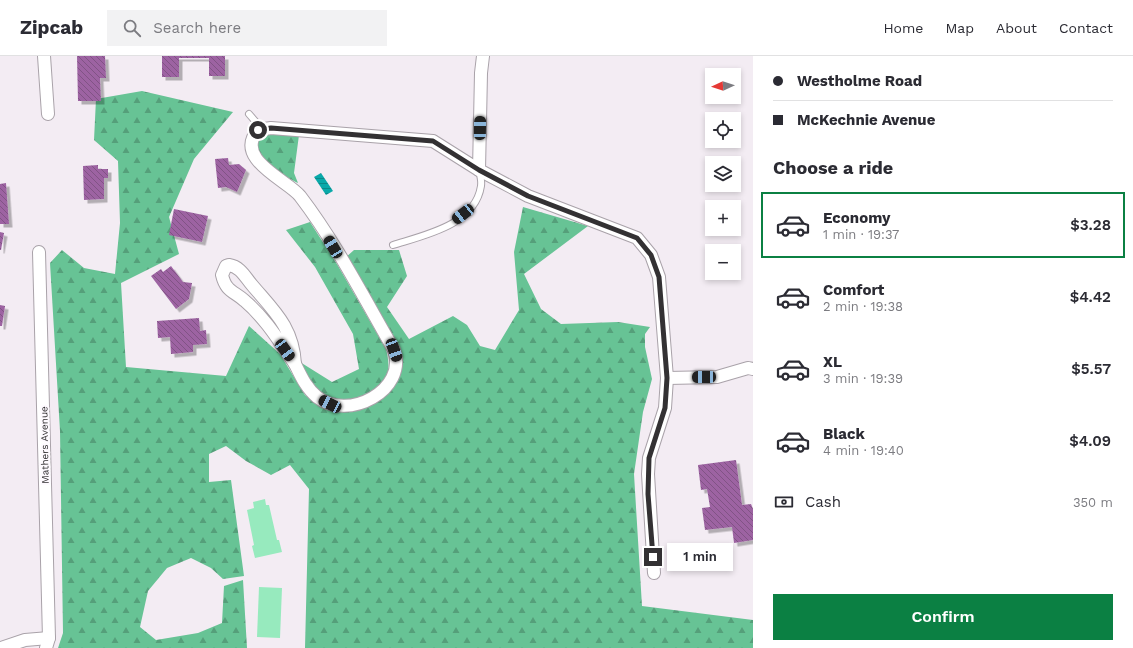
<!DOCTYPE html>
<html lang="en">
<head>
<meta charset="utf-8">
<style>
	:root { --surface:#fff; --page:#f2f2f3; --text:#2b2b33; --muted:#7c7c81; --line:#e1e1e2; --accent:#0b8043 }
	body { margin:0; font-family:"Work Sans",sans-serif; background:var(--page); color:var(--text); height:100vh; display:flex; flex-direction:column; font-size:15px; white-space:nowrap }
	* { box-sizing:border-box; margin:0 }
	p { font-size:13px; color:var(--muted) }
	.icon { flex:none; width:22px; height:22px; fill:none; stroke:currentColor; stroke-width:2; stroke-linecap:round; stroke-linejoin:round }
	.map { position:relative; flex:1; overflow:hidden }
	.side { display:flex; flex-direction:column; background:var(--surface); width:380px }
	.side>* { flex:none }
	.guide { display:grid; align-content:center; height:88px; padding:0 20px; background:var(--surface) }
	.needle { width:26px; rotate:267deg }
	.fabs { position:absolute; left:705px; top:12px; display:grid; gap:8px }
	.fabs a { display:grid; place-items:center; width:36px; height:36px; border-radius:0px; background:var(--surface); box-shadow:0 2px 6px #0003; font-size:20px }
	.end { position:absolute; width:18px; height:18px; margin:-9px; border:5px solid #333133; background:#fff; box-shadow:0 0 0 2px #fff }
	.from { border-radius:50% }
	.bubble { position:absolute; height:28px; border-radius:0px; background:var(--surface); box-shadow:0 2px 6px #0003; font-size:13px; font-weight:600; line-height:28px; text-align:center }
	.car { position:absolute; width:12px; height:24px; margin:-12px -6px; border-radius:5px; box-shadow:0 0 3px 1px #0007; background:linear-gradient(#222 24%,#8ab4d8 0 40%,#222 0 76%,#8ab4d8 0 86%,#222 0) }
	.guide b { display:flex; align-items:center; gap:14px; height:38px; font-size:15px }
	.guide b+b { border-top:1px solid var(--line) }
	.guide i { width:10px; height:10px; background:var(--text) }
	ul { padding:0; list-style:none }
	li { display:flex; align-items:center; gap:12px; height:66px; margin:0 8px 6px; padding:0 12px; border:2px solid transparent; border-radius:0px }
	li div { flex:1 }
	li b { display:block; font-size:15px }
	li em { font-style:normal; font-weight:600 }
	li.on { border-color:var(--accent) }
	li>.icon { width:36px; height:36px; stroke-width:1.5 }
	h2 { padding:0 20px; font-size:18px; line-height:48px }
	.pay { display:flex; align-items:center; gap:10px; height:44px; padding:0 20px; font-size:15px }
	.pay p { margin-inline-start:auto }
	.cta { display:flex; gap:8px; margin-top:auto; padding:8px 20px }
	.cta a { flex:1; height:46px; border-radius:0px; background:var(--accent); color:#fff; font-size:16px; font-weight:600; line-height:46px; text-align:center }
	header { display:flex; align-items:center; gap:24px; box-sizing:border-box; height:56px; padding:0 20px; background:var(--surface); border-bottom:1px solid var(--line) }
	header strong { font-size:19px }
	nav { display:flex; gap:22px; margin-inline-start:auto; font-size:14px }
	.search { width:280px; height:36px; background:var(--page); display:flex; align-items:center; gap:10px; box-sizing:border-box; padding:0 14px; border-radius:0px; color:var(--muted); font-size:15px }
	main { display:flex; flex:1; min-height:0 }
	.map>svg:first-child { display:block }
	.forest { fill:url(#forest-firs) }
	.pitch { fill:#97eabe }
	.water { fill:url(#water-rules) }
	.building { fill:url(#building-back-hatch); filter:url(#shadow) }
	.lines { fill:none; stroke-linecap:round; stroke-linejoin:round }
	.lane-casing { stroke:#a9a2a9; stroke-width:8 }
	.street-casing { stroke:#a9a2a9; stroke-width:14 }
	.lane { stroke:#fff; stroke-width:6 }
	.street { stroke:#fff; stroke-width:12 }
	.route { stroke:#333133; stroke-width:5 }
	.labels { text-anchor:middle; stroke-width:4; stroke-linejoin:round; paint-order:stroke }
	.street-label { font-size:10px; fill:#333133; stroke:#fefaff }
</style>
</head>
<body>
<header>
<strong>Zipcab</strong>
<div class="search"><svg class="icon" aria-label="search" viewBox="0 0 24 24"><circle cx="10" cy="10" r="6"/><path d="M15 15l6 6"/></svg>Search here</div>
<nav><a>Home</a><a>Map</a><a>About</a><a>Contact</a></nav>
</header>
<main>
<div class="map">
<svg width="753" height="592" viewBox="0 0 753 592">
	<defs>
		<pattern id="forest-firs" width="22" height="20" patternUnits="userSpaceOnUse"><rect width="22" height="20" fill="#67c395"/><path d="M5 1l3.5 6h-7zM16 11l3.5 6h-7z" fill="#559f7a"/></pattern>
		<pattern id="water-rules" width="6" height="5" patternUnits="userSpaceOnUse"><rect width="6" height="5" fill="#09a9a9"/><path d="M0 2.5h6" fill="none" stroke="#0a8a8a"/></pattern>
		<pattern id="building-back-hatch" width="6" height="6" patternUnits="userSpaceOnUse"><rect width="6" height="6" fill="#9d64a2"/><path d="M-1 5l2 2M0 0l6 6M5-1l2 2" fill="none" stroke="#815385"/></pattern>
		<filter id="shadow"><feDropShadow dx="3.5" dy="3.5" stdDeviation="0" flood-color="#0004"/></filter>
	</defs>
	<rect width="100%" height="100%" fill="#f3ecf3"/>
	<g class="forest">
		<polygon points="142,35 233,56 194,103 169,161 179,198 121,227 126,311 226,320 249,270 280,298 305,339 321,350 337,356 356,354 398,320 403,308 403,302 345,202 354,194 399,194 407,220 387,251 409,283 453,260 467,269 480,290 495,294 519,254 514,196 523,151 588,170 524,218 541,253 561,268 618,266 650,271 645,278 645,291 652,323 643,356 634,418 642,550 753,564 753,592 305,592 309,433 290,409 271,419 246,405 226,390 209,398 209,426 231,424 244,520 223,523 211,512 191,502 167,512 148,535 140,571 156,584 198,577 222,567 224,530 243,524 247,592 58,592 63,577 60,375 50,207 62,194 84,212 115,218 120,167 118,105 94,84 96,43"/>
		<path d="M 267,77 L 299,79 L 294,117 L 298,127 C 284,120 237,93 267,77 Z"/>
		<path d="M 310,166 L 337,208 L 386,293 C 388,302 390,310 387,320 C 377,343 338,354 319,337 C 309,328 305,317 300,306 L 332,326 L 359,313 L 353,278 L 315,211 L 286,174 Z"/>
	</g>
	<g class="pitch">
		<polygon points="265,443 266,449 269,449 277,484 279,484 282,496 255,502 252,490 254,489 247,454 254,452 253,446"/>
		<polygon points="259,531 282,532 280,582 257,581"/>
	</g>
	<polygon class="water" points="321,117 333,135 326,139 314,121"/>
	<g class="building">
		<polygon points="77,0 105,0 106,22 100,22 101,45 78,45"/>
		<polygon points="162,0 225,0 225,20 209,20 209,2 179,2 179,21 162,21"/>
		<polygon points="228,102 229,109 239,108 246,114 237,136 226,131 218,132 215,103"/>
		<polygon points="98,109 98,113 108,113 108,122 104,122 104,143 84,144 83,110"/>
		<polygon points="6,127 9,168 0,168 0,128"/>
		<polygon points="174,153 208,160 202,186 169,179"/>
		<polygon points="0,176 4,177 1,194 0,194"/>
		<polygon points="171,210 183,226 192,227 189,243 176,253 151,220 161,213 163,216"/>
		<polygon points="0,249 5,250 2,270 0,270"/>
		<polygon points="199,262 200,275 206,274 207,288 193,289 193,296 171,298 170,281 158,282 157,265"/>
		<polygon points="736,404 742,449 751,448 753,453 753,484 734,487 732,471 705,474 702,452 710,451 707,433 701,434 698,409"/>
	</g>
	<g class="lines">
		<defs>
			<g id="lane">
				<polyline points="249,58 262,73"/>
				<path d="M 393,189 C 425,179 475,169 481,130 C 482,125 480,119 479,114"/>
			</g>
			<g id="street">
				<polyline points="44,0 48,58"/>
				<polyline points="483,0 481,17 479,114 528,140 637,182 651,199 659,221 667,322 665,352 649,402 648,418 654,517"/>
				<polyline points="39,196 49,582 46,592"/>
				<path d="M 229,209 C 241,211 245,221 252,229 C 274,255 293,271 295,308 C 279,285 266,263 245,245 C 234,235 226,236 222,219 L 226,210 Z"/>
				<path d="M 295,308 C 301,320 306,332 317,341 C 348,366 408,334 394,294 C 364,242 336,187 300,140 C 287,124 233,103 258,74 L 271,72 L 433,85 L 479,114"/>
				<polyline points="667,322 717,321 748,312 753,313"/>
				<polyline points="1,592 25,584 49,582"/>
			</g>
		</defs>
		<use href="#lane" class="lane-casing"/>
		<use href="#street" class="street-casing"/>
		<use href="#lane" class="lane"/>
		<use href="#street" class="street"/>
	</g>
	<g class="lines">
		<polyline class="route" points="258,74 271,72 433,85 479,114 528,140 637,182 651,199 659,221 667,322 665,352 649,402 648,438 653,501"/>
	</g>
	<g class="labels">
		<g class="street-label">
			<text transform="translate(44 389) rotate(-91)" y="4">Mathers Avenue</text>
		</g>
	</g>
</svg>
<div class="fabs">
<a><svg class="needle" viewBox="-14 -14 28 28"><path d="M0-13l5 13h-10z" fill="#e53935"/><path d="M0 13l5-13h-10z" fill="#7c7c81"/></svg></a>
<a><svg class="icon" aria-label="locate" viewBox="0 0 24 24"><circle cx="12" cy="12" r="6"/><path d="M12 2v4M12 18v4M2 12h4M18 12h4"/></svg></a>
<a><svg class="icon" aria-label="layers" viewBox="0 0 24 24"><path d="M12 4l9 5-9 5-9-5zM3 14l9 5 9-5"/></svg></a>
<a>+</a>
<a>−</a>
</div>
<i class="end from" style="left:258px;top:74px"></i>
<i class="end" style="left:653px;top:501px"></i>
<div class="bubble" style="left:667px;top:487px;width:66px">1 min</div>
<i class="car" style="left:480px;top:72px;rotate:1deg"></i>
<i class="car" style="left:463px;top:158px;rotate:232deg"></i>
<i class="car" style="left:333px;top:191px;rotate:329deg"></i>
<i class="car" style="left:285px;top:294px;rotate:144deg"></i>
<i class="car" style="left:394px;top:294px;rotate:160deg"></i>
<i class="car" style="left:704px;top:321px;rotate:269deg"></i>
<i class="car" style="left:330px;top:348px;rotate:297deg"></i>
</div>
<section class="side">
<div class="guide">
<b><i class="from"></i>Westholme Road</b>
<b><i></i>McKechnie Avenue</b>
</div>
<h2>Choose a ride</h2>
<ul>
<li class="on"><svg class="icon" aria-label="car" viewBox="0 0 24 24"><path d="M5 17H2v-5l4-1 3-4h7l3 4 3 1v5h-3M9 17h6M6 11h13"/><circle cx="7" cy="17" r="2"/><circle cx="17" cy="17" r="2"/></svg><div><b>Economy</b><p>1 min · 19:37</p></div><em>$3.28</em></li>
<li><svg class="icon" aria-label="car" viewBox="0 0 24 24"><path d="M5 17H2v-5l4-1 3-4h7l3 4 3 1v5h-3M9 17h6M6 11h13"/><circle cx="7" cy="17" r="2"/><circle cx="17" cy="17" r="2"/></svg><div><b>Comfort</b><p>2 min · 19:38</p></div><em>$4.42</em></li>
<li><svg class="icon" aria-label="car" viewBox="0 0 24 24"><path d="M5 17H2v-5l4-1 3-4h7l3 4 3 1v5h-3M9 17h6M6 11h13"/><circle cx="7" cy="17" r="2"/><circle cx="17" cy="17" r="2"/></svg><div><b>XL</b><p>3 min · 19:39</p></div><em>$5.57</em></li>
<li><svg class="icon" aria-label="car" viewBox="0 0 24 24"><path d="M5 17H2v-5l4-1 3-4h7l3 4 3 1v5h-3M9 17h6M6 11h13"/><circle cx="7" cy="17" r="2"/><circle cx="17" cy="17" r="2"/></svg><div><b>Black</b><p>4 min · 19:40</p></div><em>$4.09</em></li>
</ul>
<div class="pay"><svg class="icon" aria-label="cash" viewBox="0 0 24 24"><path d="M3 7h18v10H3z"/><circle cx="12" cy="12" r="2"/></svg>Cash<p>350 m</p></div>
<div class="cta"><a>Confirm</a></div>
</section>
</main>
</body>
</html>
